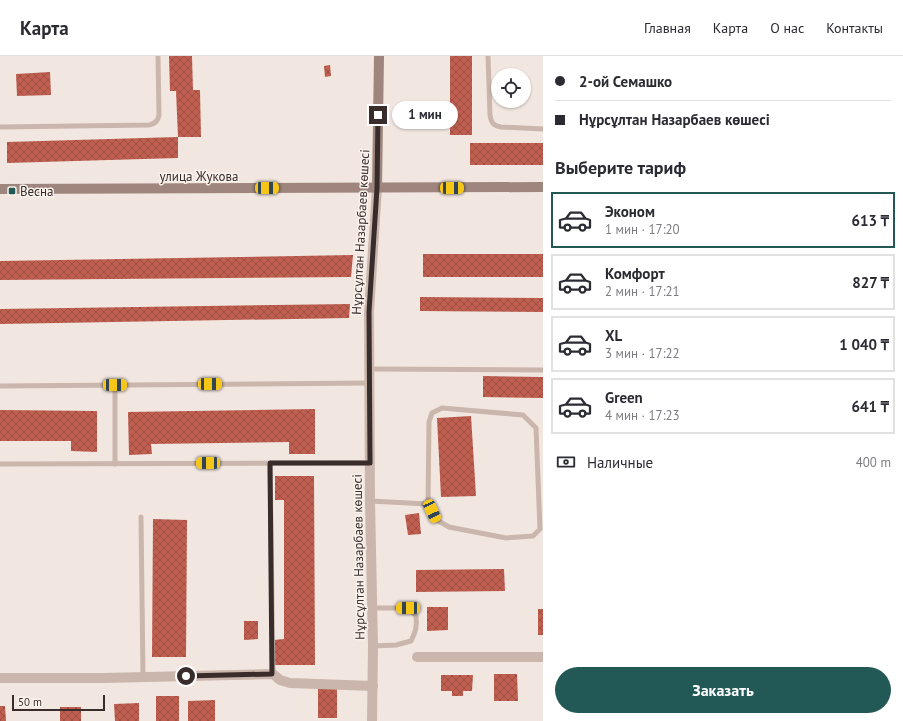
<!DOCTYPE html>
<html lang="ru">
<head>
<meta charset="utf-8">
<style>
	:root { --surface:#fff; --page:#f2f2f3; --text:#2b2b33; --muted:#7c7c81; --line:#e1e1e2; --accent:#225856 }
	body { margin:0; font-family:"PT Sans",sans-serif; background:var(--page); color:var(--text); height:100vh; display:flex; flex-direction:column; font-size:15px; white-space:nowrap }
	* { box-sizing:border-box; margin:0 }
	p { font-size:13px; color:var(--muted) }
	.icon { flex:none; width:22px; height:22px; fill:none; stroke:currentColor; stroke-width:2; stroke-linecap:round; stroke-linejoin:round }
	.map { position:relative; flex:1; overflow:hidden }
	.side { display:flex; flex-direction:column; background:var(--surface); width:360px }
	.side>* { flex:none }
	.banner { display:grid; align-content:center; height:88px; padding:0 12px; background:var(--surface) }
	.buttons { position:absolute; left:491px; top:12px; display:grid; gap:8px }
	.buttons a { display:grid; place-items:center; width:40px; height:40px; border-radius:50%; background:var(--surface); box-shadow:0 1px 3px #0004; font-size:20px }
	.scale { position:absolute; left:12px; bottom:10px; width:93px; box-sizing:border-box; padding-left:4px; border:2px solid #382d2b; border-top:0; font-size:11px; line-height:14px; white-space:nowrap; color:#382d2b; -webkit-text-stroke:3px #faf2ec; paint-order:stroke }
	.end { position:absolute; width:18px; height:18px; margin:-9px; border:5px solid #382d2b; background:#fff; box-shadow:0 0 0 2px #fff }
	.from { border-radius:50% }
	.bubble { position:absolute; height:28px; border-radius:14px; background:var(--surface); box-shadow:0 1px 3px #0004; font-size:13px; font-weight:700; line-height:28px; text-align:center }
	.car { position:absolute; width:12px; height:24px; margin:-12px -6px; border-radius:5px; box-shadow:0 0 3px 1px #0007; background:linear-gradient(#f5c518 24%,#345 0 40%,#f5c518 0 76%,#345 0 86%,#f5c518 0) }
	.banner b { display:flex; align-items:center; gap:14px; height:38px; font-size:15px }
	.banner b+b { border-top:1px solid var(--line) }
	.banner i { width:10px; height:10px; background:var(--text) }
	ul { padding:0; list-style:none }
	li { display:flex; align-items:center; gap:12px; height:56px; margin:0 8px 6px; padding:0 4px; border:2px solid var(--line); border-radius:0px }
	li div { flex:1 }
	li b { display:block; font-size:15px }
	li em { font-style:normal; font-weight:700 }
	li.active { border-color:var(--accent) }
	li>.icon { width:36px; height:36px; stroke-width:1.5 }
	h2 { padding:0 12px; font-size:18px; line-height:48px }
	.pay { display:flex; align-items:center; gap:10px; height:44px; padding:0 12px; font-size:15px }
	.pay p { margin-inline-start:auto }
	.button { display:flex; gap:8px; margin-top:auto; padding:8px 12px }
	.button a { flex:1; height:46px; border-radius:24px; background:var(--accent); color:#fff; font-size:16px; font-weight:700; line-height:46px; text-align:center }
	header { display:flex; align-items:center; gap:24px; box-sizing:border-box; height:56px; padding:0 20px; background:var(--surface); border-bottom:1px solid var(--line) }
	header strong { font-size:19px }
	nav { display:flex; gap:22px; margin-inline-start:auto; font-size:14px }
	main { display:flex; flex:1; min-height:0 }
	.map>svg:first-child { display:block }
	.building { fill:url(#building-cross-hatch) }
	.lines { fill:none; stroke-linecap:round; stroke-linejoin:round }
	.service { stroke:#cab6ac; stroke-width:5 }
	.minor { stroke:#cab6ac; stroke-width:10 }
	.secondary { stroke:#9e857d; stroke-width:10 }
	.route { stroke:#382d2b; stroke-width:5 }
	.poi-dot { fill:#225856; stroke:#faf2ec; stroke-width:1.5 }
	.labels { text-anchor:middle; stroke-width:3; stroke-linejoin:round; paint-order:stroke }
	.street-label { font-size:13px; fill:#382d2b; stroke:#faf2ec }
	.poi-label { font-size:13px; fill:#382d2b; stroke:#faf2ec; text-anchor:start }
</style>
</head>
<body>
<header>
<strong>Карта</strong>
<nav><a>Главная</a><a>Карта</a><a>О нас</a><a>Контакты</a></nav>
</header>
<main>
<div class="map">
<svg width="543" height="665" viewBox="0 0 543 665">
	<defs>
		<pattern id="building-cross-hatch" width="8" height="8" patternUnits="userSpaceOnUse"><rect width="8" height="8" fill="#c05f50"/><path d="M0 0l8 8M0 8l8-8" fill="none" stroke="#9d4f43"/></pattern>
	</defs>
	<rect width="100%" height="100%" fill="#f2e7e0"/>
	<g class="building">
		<polygon points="169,0 192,0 193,34 200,34 201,81 178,81 176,35 170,35"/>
		<rect x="450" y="0" width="22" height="79"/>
		<polygon points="330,9 331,20 325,21 324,10"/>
		<polygon points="50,16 51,39 17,40 16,18"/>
		<polygon points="178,81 178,102 7,107 7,86"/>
		<rect x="470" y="87" width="73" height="22"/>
		<rect x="423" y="198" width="120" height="23"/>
		<polygon points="353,199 351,221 0,224 0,205"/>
		<polygon points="420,241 543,242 543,256 420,255"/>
		<polygon points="350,248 349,262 0,268 0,253"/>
		<polygon points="483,320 543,321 543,342 483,341"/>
		<polygon points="315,353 315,398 289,398 289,386 151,388 152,398 129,399 128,356"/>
		<polygon points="0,354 97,355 97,396 71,395 71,385 0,385"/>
		<polygon points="471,360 476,440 441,441 437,362"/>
		<polygon points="275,420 314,420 315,609 274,609 274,584 284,583 284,444 275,444"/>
		<polygon points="419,457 421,478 408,479 405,459"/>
		<polygon points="153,463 187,464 186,601 152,601"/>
		<polygon points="504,513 505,535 416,536 416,514"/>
		<polygon points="427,551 448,551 448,574 427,575"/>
		<rect x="538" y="553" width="5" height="26"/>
		<polygon points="244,565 258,565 258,583 244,584"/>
		<polygon points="494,618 517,618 518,645 494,645"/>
		<polygon points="441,619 473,619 472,635 463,635 463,640 452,640 452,635 441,635"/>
		<rect x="318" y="633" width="19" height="29"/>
		<rect x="156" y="640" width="23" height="25"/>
		<polygon points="215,644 215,665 188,665 188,645"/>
		<polygon points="139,647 139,665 115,665 114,648"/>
		<polygon points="0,650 5,650 6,665 0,665"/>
		<rect x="60" y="651" width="21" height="14"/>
	</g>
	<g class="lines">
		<g class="service">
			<path d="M 488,0 L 490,59 C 491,66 493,70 501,71 L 543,73"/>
			<path d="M 0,71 L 149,69 C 155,68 158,65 159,59 L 158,0"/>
			<polyline points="369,313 543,314"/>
			<polyline points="0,330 369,327"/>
			<polyline points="270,407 273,618"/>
			<polyline points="0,408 369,407"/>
			<polyline points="115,408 115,329"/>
			<polyline points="370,445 428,448 435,463 449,471 506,482 533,480 540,473 536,372 523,359 442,352 432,357 429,366 428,448"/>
			<polyline points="141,461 143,621"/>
			<path d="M 372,552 L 408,552 L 416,560 C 417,570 416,575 411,585 L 396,589 L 373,590"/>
		</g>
		<g class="minor">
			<polyline points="417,601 543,601"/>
			<polyline points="0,622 103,622 273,618 280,624 290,627 373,630"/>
			<polyline points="372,665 373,590 370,445 369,256 377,132"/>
		</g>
		<g class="secondary">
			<polyline points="377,132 379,0"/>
			<polyline points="0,133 543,131"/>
		</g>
	</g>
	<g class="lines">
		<polyline class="route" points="186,620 272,618 270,407 370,407 369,256 377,132 378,59"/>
	</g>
	<rect class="poi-dot" x="8" y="131" width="8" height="8" rx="2"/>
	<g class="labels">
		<g class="street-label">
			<text x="199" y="125">улица Жукова</text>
			<text transform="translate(360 176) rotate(-87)" y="5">Нұрсұлтан Назарбаев көшесі</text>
			<text transform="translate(358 501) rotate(-91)" y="5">Нұрсұлтан Назарбаев көшесі</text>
		</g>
		<g class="poi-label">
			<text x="20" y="140">Весна</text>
		</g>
	</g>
</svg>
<div class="buttons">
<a><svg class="icon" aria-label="locate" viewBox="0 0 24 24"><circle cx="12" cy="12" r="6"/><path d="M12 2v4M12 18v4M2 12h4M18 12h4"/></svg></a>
</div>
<div class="scale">50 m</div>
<i class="end from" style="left:186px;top:620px"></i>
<i class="end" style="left:378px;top:59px"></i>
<div class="bubble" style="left:392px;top:45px;width:66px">1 мин</div>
<i class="car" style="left:267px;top:132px;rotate:90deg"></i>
<i class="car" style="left:452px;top:132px;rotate:90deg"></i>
<i class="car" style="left:210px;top:328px;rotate:90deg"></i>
<i class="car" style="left:115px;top:329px;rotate:90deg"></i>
<i class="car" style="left:208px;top:407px;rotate:270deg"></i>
<i class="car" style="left:432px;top:455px;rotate:155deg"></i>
<i class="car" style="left:408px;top:552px;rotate:270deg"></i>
</div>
<section class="side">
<div class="banner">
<b><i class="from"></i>2-ой Семашко</b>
<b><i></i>Нұрсұлтан Назарбаев көшесі</b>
</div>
<h2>Выберите тариф</h2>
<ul>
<li class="active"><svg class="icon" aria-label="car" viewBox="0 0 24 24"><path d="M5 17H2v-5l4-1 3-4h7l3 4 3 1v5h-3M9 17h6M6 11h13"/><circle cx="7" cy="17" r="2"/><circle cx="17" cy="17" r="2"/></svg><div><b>Эконом</b><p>1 мин · 17:20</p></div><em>613 ₸</em></li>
<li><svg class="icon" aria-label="car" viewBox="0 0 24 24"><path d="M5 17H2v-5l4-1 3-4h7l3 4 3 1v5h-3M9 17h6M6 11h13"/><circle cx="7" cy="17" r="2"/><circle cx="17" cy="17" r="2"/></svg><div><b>Комфорт</b><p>2 мин · 17:21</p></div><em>827 ₸</em></li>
<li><svg class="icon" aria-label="car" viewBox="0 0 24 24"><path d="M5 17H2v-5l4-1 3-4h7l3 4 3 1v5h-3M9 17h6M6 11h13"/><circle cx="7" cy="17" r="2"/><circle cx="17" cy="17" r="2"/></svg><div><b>XL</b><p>3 мин · 17:22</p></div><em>1 040 ₸</em></li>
<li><svg class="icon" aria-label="car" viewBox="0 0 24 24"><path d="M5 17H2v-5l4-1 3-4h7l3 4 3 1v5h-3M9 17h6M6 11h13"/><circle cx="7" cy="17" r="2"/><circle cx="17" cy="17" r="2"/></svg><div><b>Green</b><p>4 мин · 17:23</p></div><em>641 ₸</em></li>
</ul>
<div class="pay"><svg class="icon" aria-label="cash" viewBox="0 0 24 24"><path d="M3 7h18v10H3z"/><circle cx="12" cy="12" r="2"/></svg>Наличные<p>400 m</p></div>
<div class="button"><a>Заказать</a></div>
</section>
</main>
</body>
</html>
